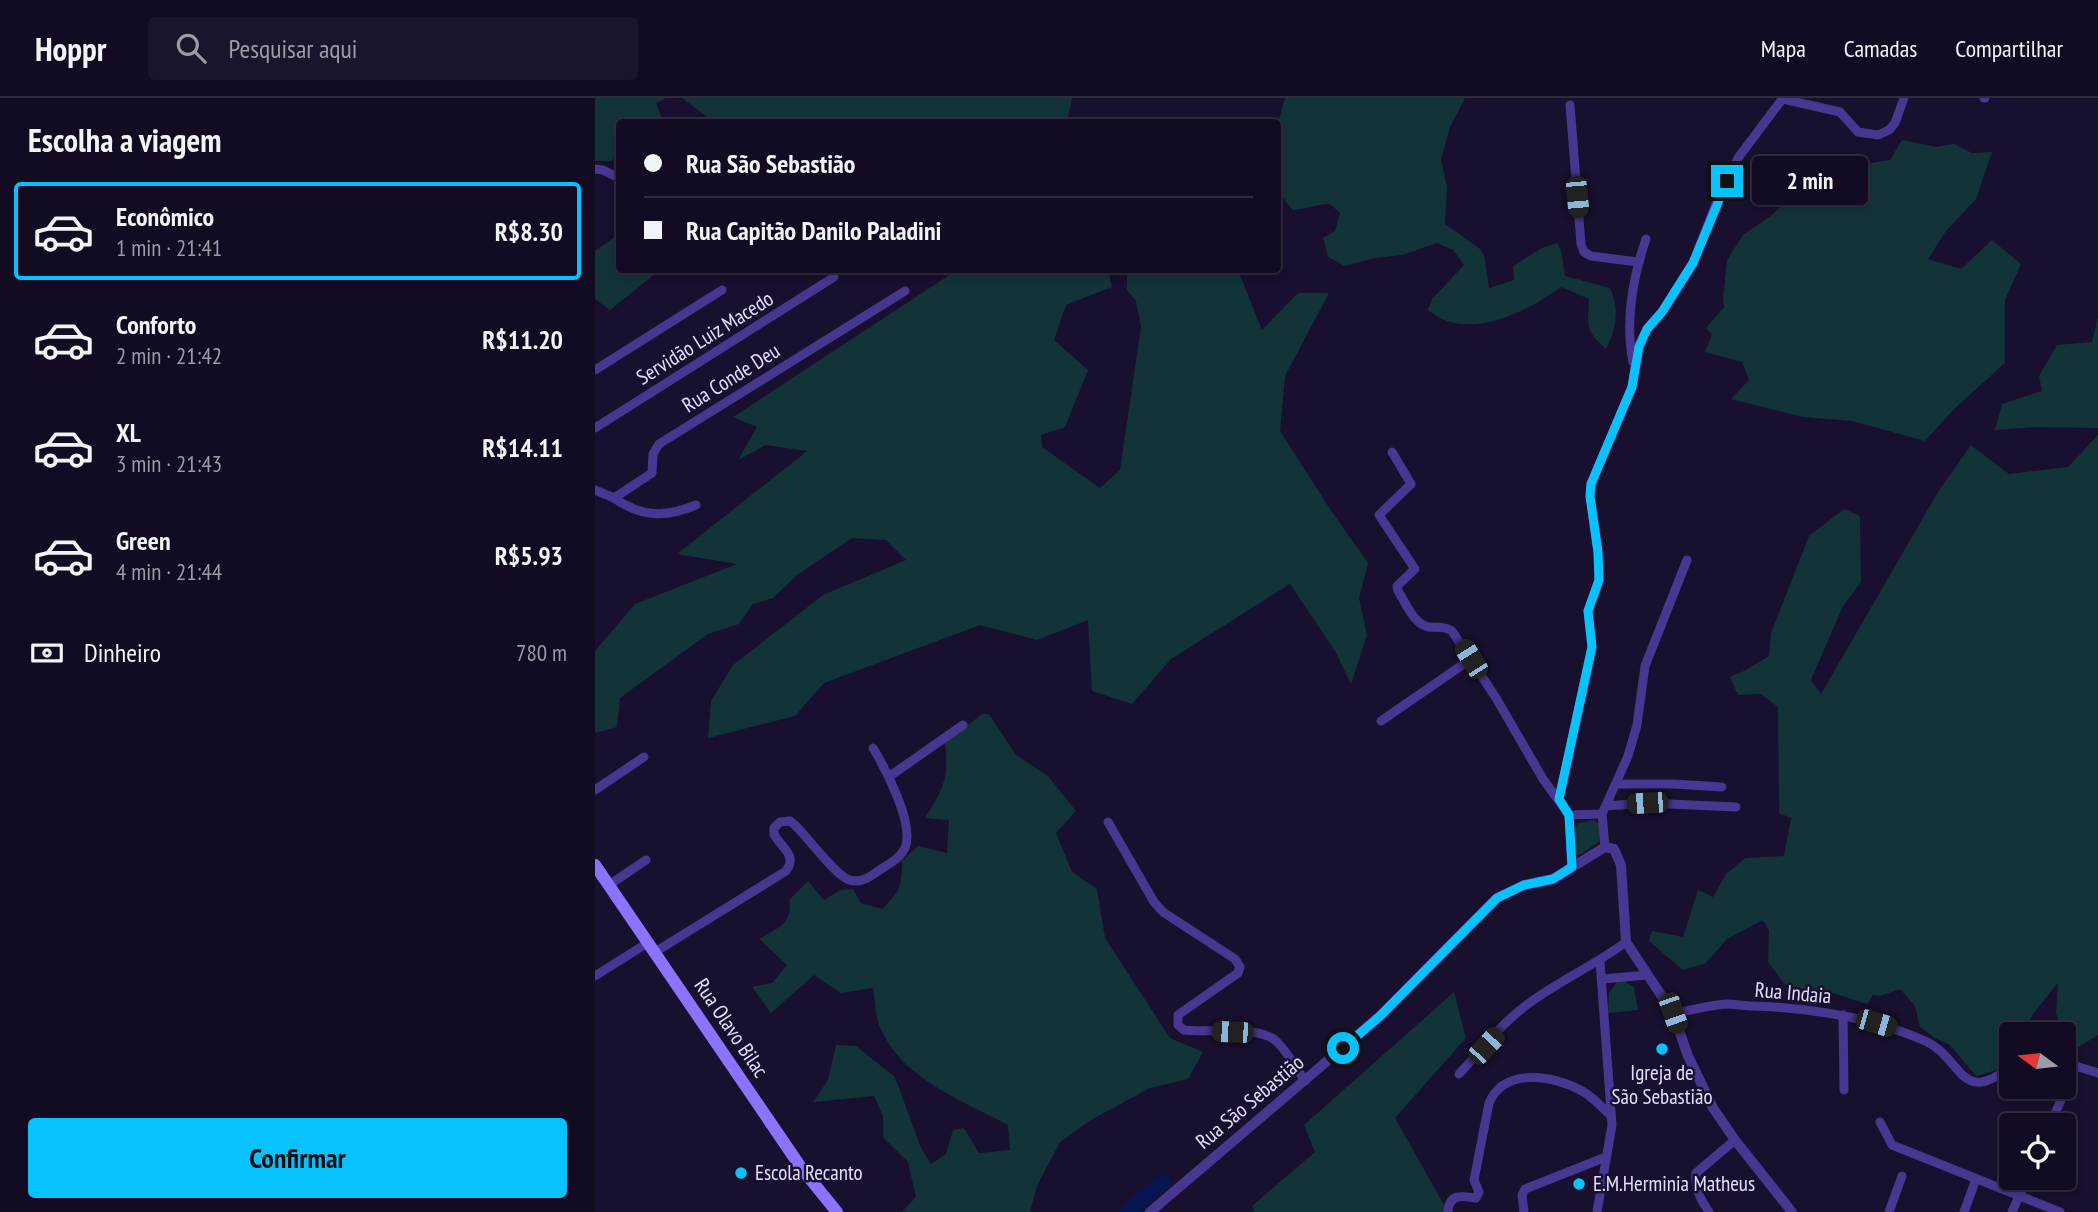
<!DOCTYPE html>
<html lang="pt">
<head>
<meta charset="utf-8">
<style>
	:root { --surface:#130b22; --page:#1c142a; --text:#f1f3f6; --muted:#9d9ba5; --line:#322b40; --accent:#08c1ff }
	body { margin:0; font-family:"PT Sans Narrow",sans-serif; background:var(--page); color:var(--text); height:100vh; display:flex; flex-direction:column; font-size:26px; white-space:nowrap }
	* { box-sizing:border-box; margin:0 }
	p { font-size:23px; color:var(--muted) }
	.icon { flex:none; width:38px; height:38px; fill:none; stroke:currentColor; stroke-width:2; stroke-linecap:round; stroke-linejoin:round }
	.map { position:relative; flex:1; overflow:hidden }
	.sheet { display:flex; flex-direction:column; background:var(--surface); width:595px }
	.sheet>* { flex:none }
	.guide { position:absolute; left:21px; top:21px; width:665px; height:154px; border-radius:7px; box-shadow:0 4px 10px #0003,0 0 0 2px var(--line); display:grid; align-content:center; height:154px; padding:0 28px; background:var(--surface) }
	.needle { width:46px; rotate:285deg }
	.buttons { position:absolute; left:1404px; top:924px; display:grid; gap:14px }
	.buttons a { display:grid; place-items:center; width:77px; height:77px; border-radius:7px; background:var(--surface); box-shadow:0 4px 10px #0003,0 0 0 2px var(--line); font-size:35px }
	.end { position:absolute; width:32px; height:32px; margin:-16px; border:9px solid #08c1ff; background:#111; box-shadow:0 0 0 4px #111 }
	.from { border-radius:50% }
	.bubble { position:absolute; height:49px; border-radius:7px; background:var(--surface); box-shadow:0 4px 10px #0003,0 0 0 2px var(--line); font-size:23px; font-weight:700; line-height:49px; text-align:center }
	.car { position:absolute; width:21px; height:42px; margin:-21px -10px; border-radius:9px; box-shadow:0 0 5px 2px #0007; background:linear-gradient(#222 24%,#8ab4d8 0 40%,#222 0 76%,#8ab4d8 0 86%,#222 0) }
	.guide b { display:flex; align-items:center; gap:24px; height:66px; font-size:26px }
	.guide b+b { border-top:2px solid var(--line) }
	.guide i { width:18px; height:18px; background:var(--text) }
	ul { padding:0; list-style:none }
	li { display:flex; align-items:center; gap:21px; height:98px; margin:0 14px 10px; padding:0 14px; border:4px solid transparent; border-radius:7px }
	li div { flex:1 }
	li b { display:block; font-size:26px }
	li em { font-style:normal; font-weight:700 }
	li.on { border-color:var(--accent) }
	li>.icon { width:63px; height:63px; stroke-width:1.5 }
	h2 { padding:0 28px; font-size:32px; line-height:84px }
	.pay { display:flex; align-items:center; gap:18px; height:77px; padding:0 28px; font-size:26px }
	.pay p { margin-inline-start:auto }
	.cta { display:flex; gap:14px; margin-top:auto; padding:14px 28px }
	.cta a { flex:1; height:80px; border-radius:7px; background:var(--accent); color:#111; font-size:28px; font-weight:700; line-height:80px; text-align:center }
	header { display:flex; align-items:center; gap:42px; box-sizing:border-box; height:98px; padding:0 35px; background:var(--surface); border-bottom:2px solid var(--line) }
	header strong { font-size:33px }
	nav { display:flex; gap:38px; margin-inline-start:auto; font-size:24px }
	.search { width:490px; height:63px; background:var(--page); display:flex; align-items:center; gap:18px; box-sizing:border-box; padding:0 24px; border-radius:7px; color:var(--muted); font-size:26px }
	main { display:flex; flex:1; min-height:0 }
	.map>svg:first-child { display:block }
	.green { fill:#123438 }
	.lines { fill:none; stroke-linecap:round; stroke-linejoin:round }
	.river { stroke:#071650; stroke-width:16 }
	.minor { stroke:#483790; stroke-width:9 }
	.tertiary { stroke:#483790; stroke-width:10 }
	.secondary { stroke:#8c73ff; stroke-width:12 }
	.route { stroke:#08c1ff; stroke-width:9 }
	.poi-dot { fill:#08c1ff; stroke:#190f2e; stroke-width:2.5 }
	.labels { text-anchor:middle; stroke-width:5; stroke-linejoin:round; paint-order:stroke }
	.street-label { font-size:21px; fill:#e5dcff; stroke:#190f2e }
	.poi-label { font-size:21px; fill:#e5dcff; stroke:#190f2e; text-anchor:start }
</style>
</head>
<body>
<header>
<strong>Hoppr</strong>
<div class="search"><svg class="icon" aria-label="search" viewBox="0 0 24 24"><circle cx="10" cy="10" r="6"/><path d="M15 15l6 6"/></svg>Pesquisar aqui</div>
<nav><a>Mapa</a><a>Camadas</a><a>Compartilhar</a></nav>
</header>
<main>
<section class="sheet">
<h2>Escolha a viagem</h2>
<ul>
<li class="on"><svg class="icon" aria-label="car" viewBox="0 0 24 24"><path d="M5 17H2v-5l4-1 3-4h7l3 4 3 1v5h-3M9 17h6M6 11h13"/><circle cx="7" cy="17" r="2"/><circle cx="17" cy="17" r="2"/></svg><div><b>Econômico</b><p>1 min · 21:41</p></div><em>R$8.30</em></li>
<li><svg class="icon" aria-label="car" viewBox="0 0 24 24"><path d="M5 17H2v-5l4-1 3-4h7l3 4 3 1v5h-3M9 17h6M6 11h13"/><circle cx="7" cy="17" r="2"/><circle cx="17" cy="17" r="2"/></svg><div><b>Conforto</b><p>2 min · 21:42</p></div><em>R$11.20</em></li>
<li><svg class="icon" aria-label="car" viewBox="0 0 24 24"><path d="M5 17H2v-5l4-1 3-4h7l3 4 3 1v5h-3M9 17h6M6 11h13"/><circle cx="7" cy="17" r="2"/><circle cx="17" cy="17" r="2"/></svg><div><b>XL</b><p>3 min · 21:43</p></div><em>R$14.11</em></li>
<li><svg class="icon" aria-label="car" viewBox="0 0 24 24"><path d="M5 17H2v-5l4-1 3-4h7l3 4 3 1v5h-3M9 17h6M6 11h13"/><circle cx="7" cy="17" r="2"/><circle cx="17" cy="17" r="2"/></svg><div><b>Green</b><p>4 min · 21:44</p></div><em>R$5.93</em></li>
</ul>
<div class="pay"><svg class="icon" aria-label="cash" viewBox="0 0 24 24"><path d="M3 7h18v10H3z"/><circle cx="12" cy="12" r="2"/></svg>Dinheiro<p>780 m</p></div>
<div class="cta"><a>Confirmar</a></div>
</section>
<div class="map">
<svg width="1503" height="1114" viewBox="0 0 1503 1114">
	<rect width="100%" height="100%" fill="#190f2e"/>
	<g class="green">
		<polygon points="0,0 71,0 61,5 68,24 24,24 24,56 16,63 0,63"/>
		<polygon points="87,0 477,0 472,24 119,24"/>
		<path d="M 690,0 L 870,0 L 855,29 L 846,62 L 852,89 L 850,126 L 884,150 L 889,157 L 894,190 L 919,182 L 918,168 L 947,150 L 962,145 L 966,152 L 970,178 L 1015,190 C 1025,210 1021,232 1011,251 C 989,231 993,228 994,201 L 966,189 C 932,214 871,245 833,212 L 837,201 L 869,167 L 858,152 L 842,145 L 808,157 L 779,160 L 750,168 L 733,159 L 728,140 L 740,133 L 745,115 L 735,106 C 722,106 711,111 698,112 C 676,91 681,70 688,43 L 683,36 L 683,25 Z"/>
		<polygon points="1307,42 1341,49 1359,46 1377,55 1397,54 1381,101 1351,133 1333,161 1366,171 1397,142 1426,166 1410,202 1410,265 1360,310 1330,343 1257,323 1208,319 1136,301 1154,282 1147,264 1110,254 1117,236 1111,230 1129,209 1128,201 1132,162 1148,137 1177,117 1192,102 1180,89 1193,58 1207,80 1207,84 1250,81 1271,66 1295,62"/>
		<polygon points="24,136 24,172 65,172 15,212 0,201 0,153"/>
		<polygon points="362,172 513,172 517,189 471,207 459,242 493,272 470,329 446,337 447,349 505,390 525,372 546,229 541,203 532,192 532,172 643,172 667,232 703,195 734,195 690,278 685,333 735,411 773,465 764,500 772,537 756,586 740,553 695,486 576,561 537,606 497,593 493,522 442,542 385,527 229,585 200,618 113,640 116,603 138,567 228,497 311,462 291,442 257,440 202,477 178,500 158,506 144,526 113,536 25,600 22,629 0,635 0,553 40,506 142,466 82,456 212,353 171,347 143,362 162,329 138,319"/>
		<polygon points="1503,219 1503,330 1442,329 1400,332 1407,306 1447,293 1444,278 1462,247 1497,244"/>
		<polygon points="1503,337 1503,937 1474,955 1461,915 1463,885 1438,916 1428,936 1416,936 1416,956 1402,972 1381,978 1355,947 1340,940 1325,929 1320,908 1305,891 1285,898 1278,897 1272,906 1226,891 1213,903 1189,885 1173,864 1174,832 1168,822 1132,841 1111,865 1088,872 1054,843 1057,833 1088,839 1103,792 1118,799 1131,776 1150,760 1189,758 1196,720 1184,715 1183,609 1166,596 1143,597 1135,579 1149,573 1174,558 1176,535 1214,438 1249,411 1265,418 1266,484 1248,508 1216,582 1226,596 1343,394 1376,347 1414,376 1473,369"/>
		<path d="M 387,616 L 394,616 L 421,657 L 453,678 L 481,713 L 461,735 L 477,774 L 502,791 L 510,840 L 575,940 L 608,954 L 593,981 L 555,990 L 496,1022 L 465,1044 L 442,1088 L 435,1114 L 307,1114 L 321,1099 L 313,1064 L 288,1039 L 288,1018 L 279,998 L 218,1004 L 233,982 L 241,947 L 261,948 L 300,979 L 326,1050 L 336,1066 L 351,1056 L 358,1032 L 369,1030 L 384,1055 L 415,1052 L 413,1027 C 366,1002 305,980 284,927 C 280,916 280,901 278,890 L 246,895 L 219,877 L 176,915 L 157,889 L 177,885 L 192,867 L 164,841 C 181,831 199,825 194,802 L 213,783 L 229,802 L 245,792 L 258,791 L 266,805 L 287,811 C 305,794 307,788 307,763 L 323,748 L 352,755 L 354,722 L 330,720 C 349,690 354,680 350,645 Z"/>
		<polygon points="999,722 1004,726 1005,743 985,757 981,757 979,754 980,729 983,725"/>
		<polygon points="1029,883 1039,889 1043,912 1013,915 1014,895 1022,884"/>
		<polygon points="859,894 871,940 800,1020 853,1114 660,1114 657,1108 720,1054 709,1027"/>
	</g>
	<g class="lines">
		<polyline class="river" points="532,1114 568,1084"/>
		<g class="minor">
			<polyline points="1389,0 1390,0"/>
			<polyline points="1188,1 1245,14 1263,34 1283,37 1294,32 1300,25 1309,0"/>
			<polyline points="975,7 986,146 989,154 996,158 1043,164"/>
			<polyline points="0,71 8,72 24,80"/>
			<path d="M 1038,264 C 1030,224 1038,179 1051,141"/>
			<polyline points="0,272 127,192"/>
			<polyline points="0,330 239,179"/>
			<path d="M 797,354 L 816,386 L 784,417 L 820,471 L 802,488 L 803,493 C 811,505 819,527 834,529 C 843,530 849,528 857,533 L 901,600 L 948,681 L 974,717 L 977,769"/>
			<polyline points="0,392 19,400 57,375 58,356 64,346 310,193"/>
			<path d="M 19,400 C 46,419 70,420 101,407"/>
			<polyline points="786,623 876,561"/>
			<polyline points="295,678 368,627"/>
			<polyline points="1022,686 1079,686 1127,689"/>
			<polyline points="0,692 49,659"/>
			<polyline points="964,701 997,549 993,513 1004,482 1003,454 995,398 996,386 1037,289 1043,249 1052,231 1067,214 1098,165 1121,106 1143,60 1188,0"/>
			<polyline points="1011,708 1052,705 1141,709"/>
			<polyline points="1007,716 1033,658 1042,627 1050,568 1092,462"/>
			<polyline points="1007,716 1010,749"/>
			<polyline points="974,717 1007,716"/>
			<path d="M 513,724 L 559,804 L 568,814 L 640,861 L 645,869 L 643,875 L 583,917 L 583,927 L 589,932 C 613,935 663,927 681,943 C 693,954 701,970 710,983"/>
			<polyline points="14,787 51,762"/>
			<path d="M 60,854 L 191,773 C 203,757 186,750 179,736 L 179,730 L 185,724 L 195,723 L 200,727 C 213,740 238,774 252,781 C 266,787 276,778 286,771 C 296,765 305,760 310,750 C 320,726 290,670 278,650"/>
			<polyline points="0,878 54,844"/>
			<polyline points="1007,881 1052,877"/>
			<path d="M 1078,915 C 1096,913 1114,907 1131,906 C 1140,906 1149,908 1158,908 C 1216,910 1276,919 1330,943 C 1367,959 1365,1010 1416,968"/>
			<polyline points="1248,917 1249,992"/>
			<polyline points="1468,964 1503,975"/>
			<path d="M 864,976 C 885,954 905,927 929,909 C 961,884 999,868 1031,844"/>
			<polyline points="1285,1024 1297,1047 1465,1114"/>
			<polyline points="1455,1027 1481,968"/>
			<path d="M 853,1114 C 854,1095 867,1098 881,1100 L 884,1094 L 879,1082 L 894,1005 C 909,969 959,977 987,993 C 998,999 1007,1009 1016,1018"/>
			<polyline points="929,1114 927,1097 930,1091 1011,1059"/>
			<polyline points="1002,1114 1017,1027 1005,863"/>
			<path d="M 1114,1114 C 1106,1102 1099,1090 1101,1075 L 1140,1042"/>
			<polyline points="1294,1114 1307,1078"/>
			<polyline points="1369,1114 1381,1081"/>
			<polyline points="1417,1114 1432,1080"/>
		</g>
		<polyline class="tertiary" points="555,1114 785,918 902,800 929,787 958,781 1010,749 1019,751 1026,767 1031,844 1078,915 1093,958 1118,1010 1140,1042 1197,1114"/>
		<polyline class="secondary" points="0,767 207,1071 242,1114"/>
	</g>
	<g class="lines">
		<polyline class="route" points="748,950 785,918 902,800 929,787 958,781 977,769 974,717 964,701 997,549 993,513 1004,482 1003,454 995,398 996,386 1037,289 1044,249 1052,231 1067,214 1098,165 1132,83"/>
	</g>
	<g class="poi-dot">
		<circle cx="1067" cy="951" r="7"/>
		<circle cx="146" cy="1075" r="7"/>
		<circle cx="984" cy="1086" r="7"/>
	</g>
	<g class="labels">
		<g class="street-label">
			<text transform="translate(110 240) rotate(-32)" y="7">Servidão Luiz Macedo</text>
			<text transform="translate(136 280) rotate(-32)" y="7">Rua Conde Deu</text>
			<text transform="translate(1198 895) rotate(5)" y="7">Rua Indaia</text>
			<text transform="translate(136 930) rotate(56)" y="7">Rua Olavo Bilac</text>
			<text transform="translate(655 1004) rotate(-40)" y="7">Rua São Sebastião</text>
		</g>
		<g class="poi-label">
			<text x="1067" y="982" text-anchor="middle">Igreja de<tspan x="1067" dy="24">São Sebastião</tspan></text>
			<text x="160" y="1082">Escola Recanto</text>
			<text x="998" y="1093">E.M.Herminia Matheus</text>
		</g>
	</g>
</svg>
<div class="buttons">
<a><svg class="needle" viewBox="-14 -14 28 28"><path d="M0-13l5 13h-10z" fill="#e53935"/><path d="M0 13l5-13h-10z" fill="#9d9ba5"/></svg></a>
<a><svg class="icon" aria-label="locate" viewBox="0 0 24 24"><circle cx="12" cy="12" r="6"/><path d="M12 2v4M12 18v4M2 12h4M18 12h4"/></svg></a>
</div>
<i class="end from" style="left:748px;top:950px"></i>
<i class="end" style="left:1132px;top:83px"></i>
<div class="bubble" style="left:1157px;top:58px;width:116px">2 min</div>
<i class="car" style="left:982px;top:99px;rotate:175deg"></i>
<i class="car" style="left:876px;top:561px;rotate:328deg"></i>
<i class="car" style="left:1052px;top:705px;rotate:267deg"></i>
<i class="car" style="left:1078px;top:915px;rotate:161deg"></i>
<i class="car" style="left:1281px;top:925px;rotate:106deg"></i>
<i class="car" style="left:637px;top:934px;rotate:272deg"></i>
<i class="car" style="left:891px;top:948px;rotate:43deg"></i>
<div class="guide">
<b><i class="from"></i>Rua São Sebastião</b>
<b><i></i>Rua Capitão Danilo Paladini</b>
</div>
</div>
</main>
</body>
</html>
